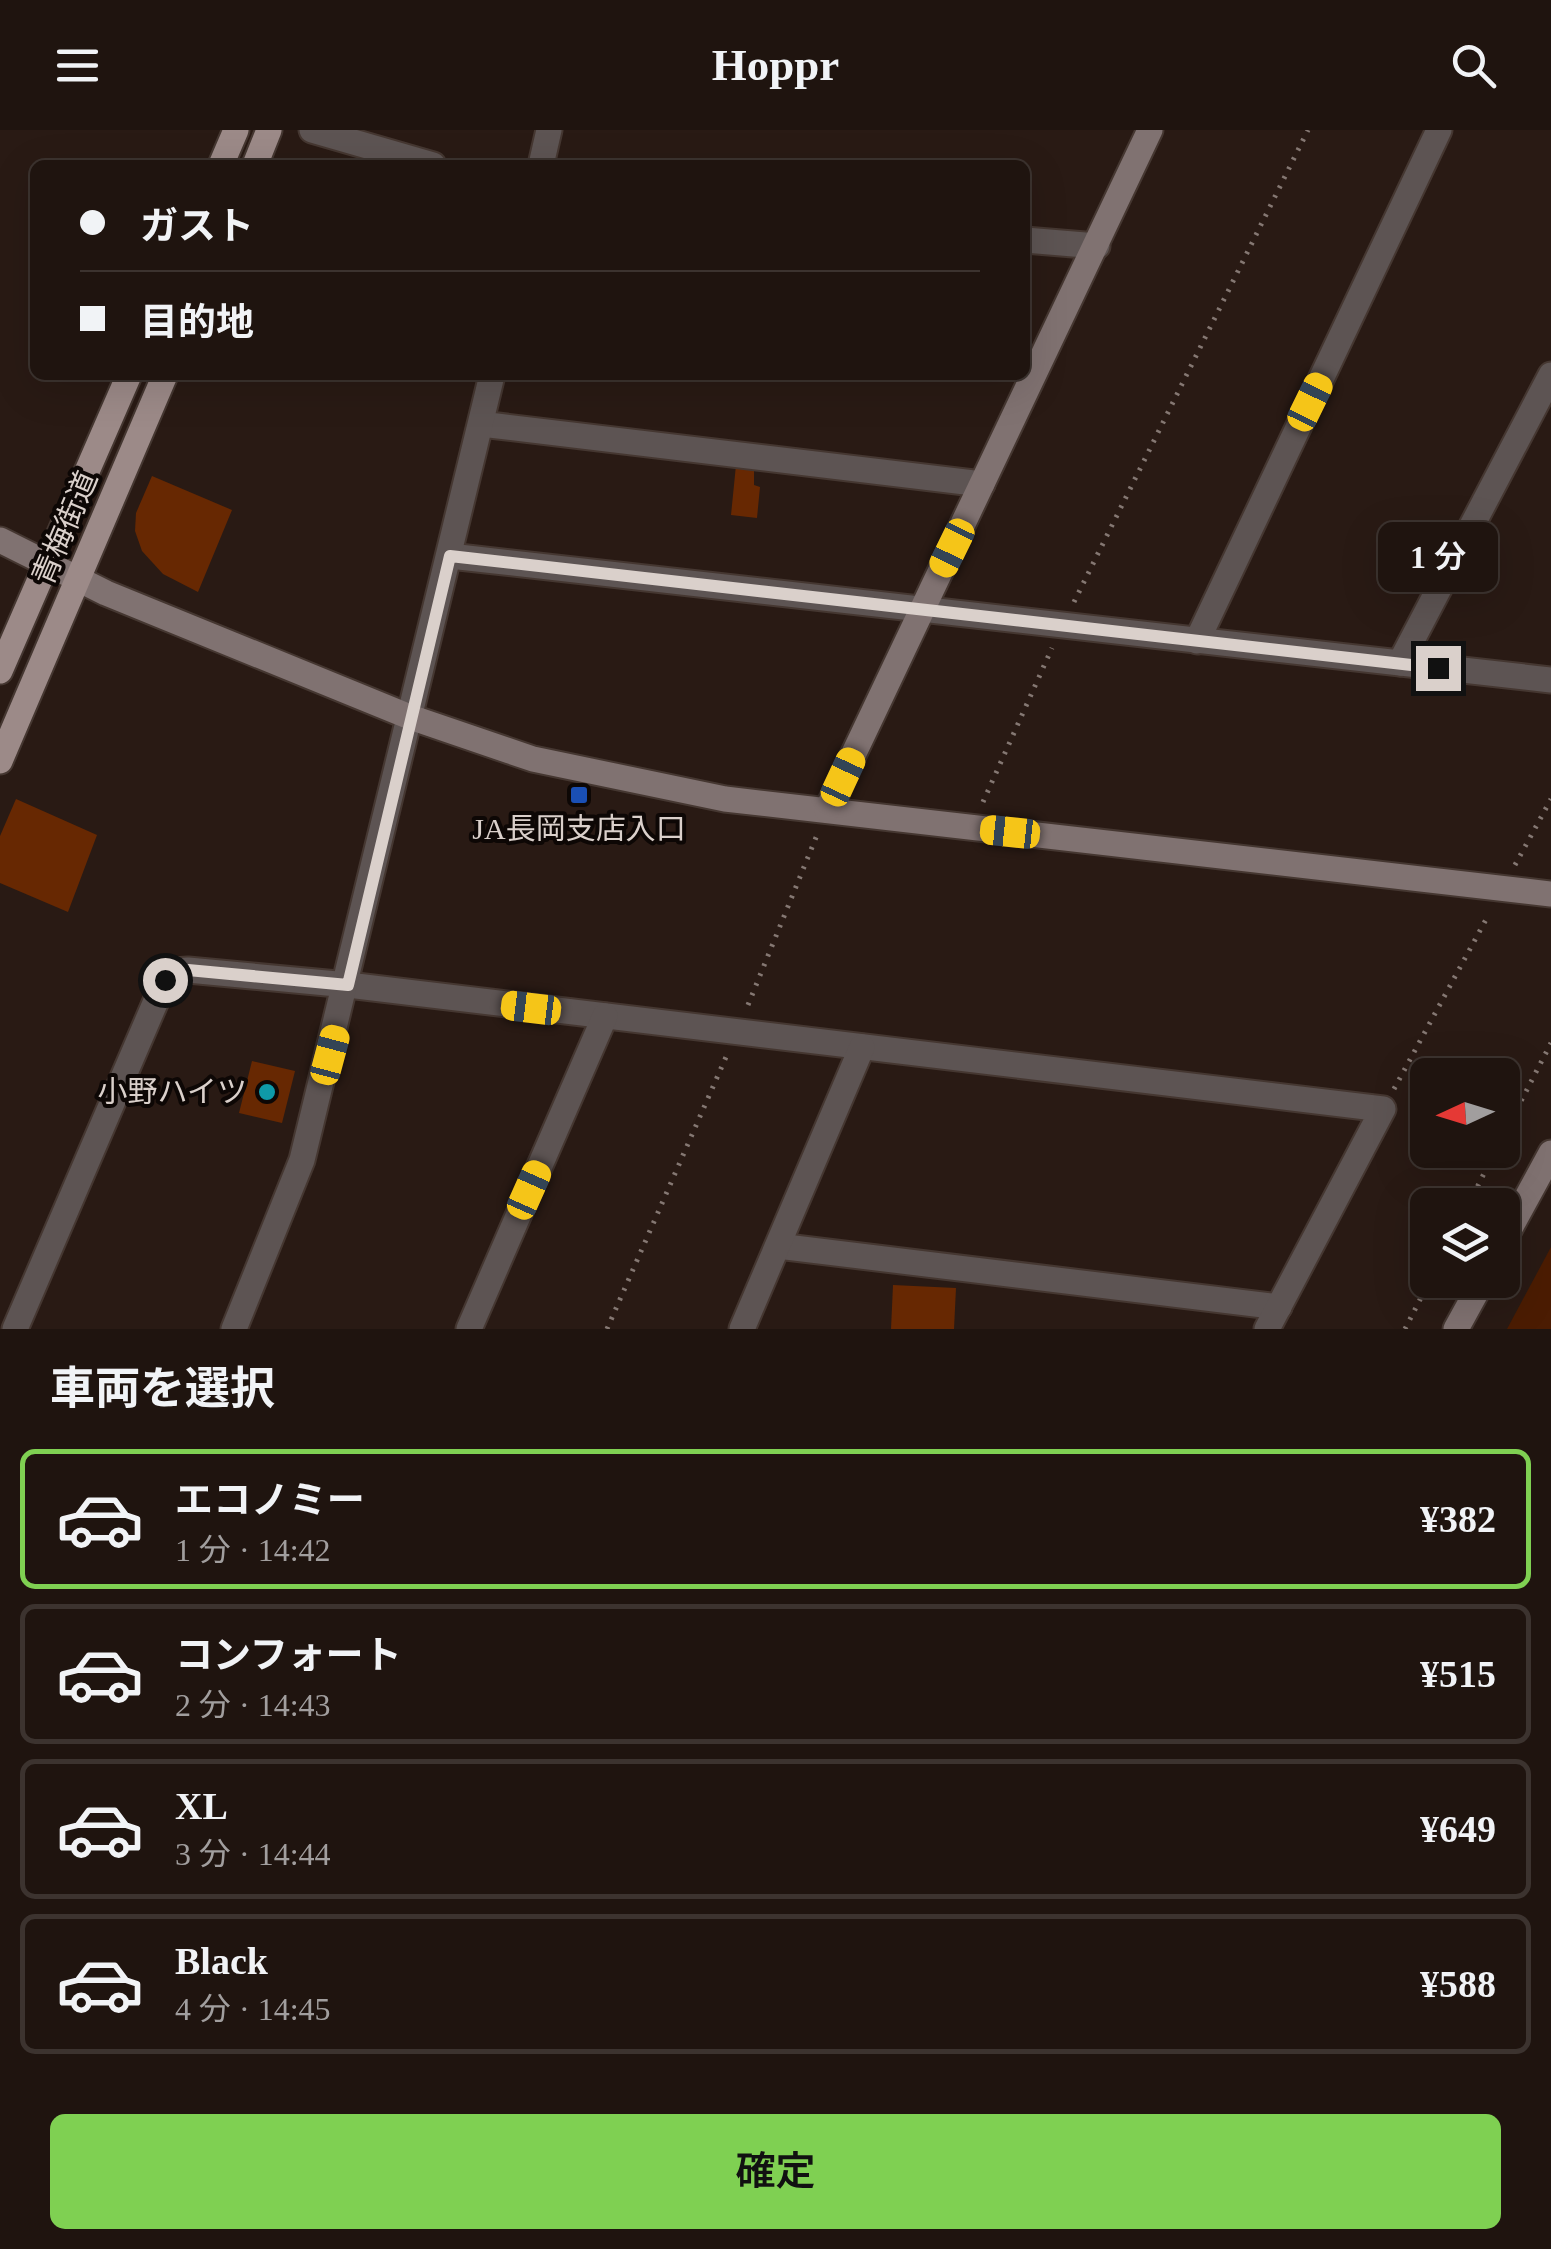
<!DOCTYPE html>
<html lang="ja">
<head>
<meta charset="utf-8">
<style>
	:root { --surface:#1f140f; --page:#2c211d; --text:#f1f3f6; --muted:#a19e9e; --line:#3c332f; --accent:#7fd052 }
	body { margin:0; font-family:"Times New Roman","Noto Sans JP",serif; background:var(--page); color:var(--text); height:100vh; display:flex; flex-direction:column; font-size:38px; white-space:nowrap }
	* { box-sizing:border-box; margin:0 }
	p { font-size:32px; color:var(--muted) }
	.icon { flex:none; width:55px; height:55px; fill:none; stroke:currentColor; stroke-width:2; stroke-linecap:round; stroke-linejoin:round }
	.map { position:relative; height:1199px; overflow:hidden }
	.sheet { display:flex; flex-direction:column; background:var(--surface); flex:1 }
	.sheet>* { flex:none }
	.guide { position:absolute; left:30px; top:30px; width:1000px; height:220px; border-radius:15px; box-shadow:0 10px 40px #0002,0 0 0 2px var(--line); display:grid; align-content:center; height:220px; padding:0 50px; background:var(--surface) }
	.needle { width:65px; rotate:266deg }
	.buttons { position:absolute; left:1410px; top:928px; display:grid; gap:20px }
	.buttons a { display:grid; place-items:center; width:110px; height:110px; border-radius:15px; background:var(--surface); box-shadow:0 10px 40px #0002,0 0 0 2px var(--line); font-size:50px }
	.end { position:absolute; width:45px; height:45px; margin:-22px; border:12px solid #dad0cb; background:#111; box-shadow:0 0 0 5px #111 }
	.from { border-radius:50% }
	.bubble { position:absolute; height:70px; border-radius:15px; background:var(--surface); box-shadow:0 10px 40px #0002,0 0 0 2px var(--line); font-size:32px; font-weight:600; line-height:70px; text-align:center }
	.car { position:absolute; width:30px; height:60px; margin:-30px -15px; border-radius:12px; box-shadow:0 0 8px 2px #0007; background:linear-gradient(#f5c518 24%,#345 0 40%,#f5c518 0 76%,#345 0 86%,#f5c518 0) }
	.guide b { display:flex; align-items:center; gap:35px; height:95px; font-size:38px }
	.guide b+b { border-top:2px solid var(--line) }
	.guide i { width:25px; height:25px; background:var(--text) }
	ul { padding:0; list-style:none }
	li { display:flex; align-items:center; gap:30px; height:140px; margin:0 20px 15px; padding:0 30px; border:5px solid var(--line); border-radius:15px }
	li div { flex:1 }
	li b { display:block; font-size:38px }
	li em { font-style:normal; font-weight:600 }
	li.selected { border-color:var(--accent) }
	li>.icon { width:90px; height:90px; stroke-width:1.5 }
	h2 { padding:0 50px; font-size:45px; line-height:120px }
	.button { display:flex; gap:20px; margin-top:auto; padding:20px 50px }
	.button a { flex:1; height:115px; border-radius:15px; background:var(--accent); color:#111; font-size:40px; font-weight:600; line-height:115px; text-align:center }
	header { display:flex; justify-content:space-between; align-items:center; height:130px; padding:0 50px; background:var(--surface); font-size:45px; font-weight:600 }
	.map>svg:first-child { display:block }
	.green { fill:#4b1c02 }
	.building { fill:#672802 }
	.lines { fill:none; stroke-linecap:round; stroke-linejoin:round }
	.street-casing { stroke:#453731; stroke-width:29 }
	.secondary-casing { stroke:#453731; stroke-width:29 }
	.primary-casing { stroke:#453731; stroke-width:29 }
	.path { stroke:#857873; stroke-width:5; stroke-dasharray:2.5 8; stroke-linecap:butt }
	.street { stroke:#5d5453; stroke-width:25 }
	.secondary { stroke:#807271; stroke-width:25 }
	.primary { stroke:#9c8a88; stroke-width:25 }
	.route { stroke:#dad0cb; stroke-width:12 }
	.transit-dot { fill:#1a4fb4; stroke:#0d0705; stroke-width:4 }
	.culture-dot { fill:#0f9aa8; stroke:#0d0705; stroke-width:4 }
	.labels { text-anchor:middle; stroke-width:8; stroke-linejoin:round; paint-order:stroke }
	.street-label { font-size:30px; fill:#dad0cb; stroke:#0d0705 }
	.poi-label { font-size:30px; fill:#dad0cb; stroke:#0d0705 }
</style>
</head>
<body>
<header><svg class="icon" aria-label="menu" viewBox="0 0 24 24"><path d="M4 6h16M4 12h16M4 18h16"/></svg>Hoppr<svg class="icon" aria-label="search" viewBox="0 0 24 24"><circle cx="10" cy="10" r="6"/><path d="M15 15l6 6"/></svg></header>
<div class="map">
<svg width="1551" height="1199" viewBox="0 0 1551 1199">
	<rect width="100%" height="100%" fill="#291a14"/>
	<polygon class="green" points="1551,1117 1551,1199 1507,1199"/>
	<g class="building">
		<polygon points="736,335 754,337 754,355 760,357 757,388 731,385"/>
		<polygon points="152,346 232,380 198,462 163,444 142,421 135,401 136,383"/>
		<polygon points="16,669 97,705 68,782 0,753 0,706"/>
		<polygon points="252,931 295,941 282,993 239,983"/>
		<polygon points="893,1155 956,1158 954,1199 891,1199"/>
	</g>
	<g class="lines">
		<defs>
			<g id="street">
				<polyline points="312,0 433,35"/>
				<polyline points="541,35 549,0"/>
				<polyline points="1025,110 1097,116"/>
				<polyline points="481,294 982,354"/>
				<polyline points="450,426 1551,550"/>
				<polyline points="1197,511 1439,0"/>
				<polyline points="1400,533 1551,245"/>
				<polyline points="778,1116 1279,1177"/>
				<polyline points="15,1199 165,850 174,841 188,840 348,855 1383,979 1267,1199"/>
				<polyline points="234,1199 302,1030 492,245"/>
				<polyline points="469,1199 605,886"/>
				<polyline points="742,1199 862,917"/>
			</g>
			<g id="secondary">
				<polyline points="0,410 106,463 410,587 533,629 725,669 1551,764"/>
				<polyline points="827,680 1150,0"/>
				<polyline points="1502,1113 1551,1023"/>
				<polyline points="1456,1199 1483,1150"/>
			</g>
			<g id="primary">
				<polyline points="221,35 236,0"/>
				<polyline points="255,35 269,0"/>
				<polyline points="0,541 129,245"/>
				<polyline points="0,631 165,245"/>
			</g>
		</defs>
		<use href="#street" class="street-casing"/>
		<use href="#secondary" class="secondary-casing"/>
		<use href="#primary" class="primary-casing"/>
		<g class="path">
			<polyline points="1074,472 1308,0"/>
			<polyline points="983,672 1052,518"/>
			<polyline points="1515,735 1551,669"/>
			<polyline points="748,875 817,705"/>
			<polyline points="1394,959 1489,784"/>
			<polyline points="1502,1008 1551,913"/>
			<polyline points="1468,1075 1496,1020"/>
			<polyline points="607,1199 726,927"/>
			<polyline points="1405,1199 1430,1150"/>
		</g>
		<use href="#street" class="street"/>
		<use href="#secondary" class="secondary"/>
		<use href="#primary" class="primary"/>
	</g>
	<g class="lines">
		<polyline class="route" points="165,850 174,842 188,840 348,855 450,426 1438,538"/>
	</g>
	<rect class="transit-dot" x="569" y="655" width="20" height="20" rx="5"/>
	<circle class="culture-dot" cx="267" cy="962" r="10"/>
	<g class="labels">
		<g class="street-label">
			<text transform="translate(65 398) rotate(-67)" y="10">青梅街道</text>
		</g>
		<g class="poi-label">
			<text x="579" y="709">JA長岡支店入口</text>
			<text x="247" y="972" text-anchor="end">小野ハイツ</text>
		</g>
	</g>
</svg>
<div class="buttons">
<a><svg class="needle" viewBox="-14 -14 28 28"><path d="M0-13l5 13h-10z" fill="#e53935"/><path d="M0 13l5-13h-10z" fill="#a19e9e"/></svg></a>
<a><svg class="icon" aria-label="layers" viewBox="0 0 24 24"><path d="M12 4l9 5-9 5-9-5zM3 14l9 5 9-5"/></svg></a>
</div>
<i class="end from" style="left:165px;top:850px"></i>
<i class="end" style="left:1438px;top:538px"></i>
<div class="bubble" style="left:1378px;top:392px;width:120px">1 分</div>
<i class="car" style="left:1310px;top:272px;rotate:26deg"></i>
<i class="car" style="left:952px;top:418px;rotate:206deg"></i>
<i class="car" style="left:843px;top:647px;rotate:25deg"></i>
<i class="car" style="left:1010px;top:702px;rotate:276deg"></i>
<i class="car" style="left:531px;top:878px;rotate:277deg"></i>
<i class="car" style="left:330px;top:925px;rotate:15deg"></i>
<i class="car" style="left:529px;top:1060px;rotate:24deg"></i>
<div class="guide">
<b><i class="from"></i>ガスト</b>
<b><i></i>目的地</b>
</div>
</div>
<section class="sheet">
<h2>車両を選択</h2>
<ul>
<li class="selected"><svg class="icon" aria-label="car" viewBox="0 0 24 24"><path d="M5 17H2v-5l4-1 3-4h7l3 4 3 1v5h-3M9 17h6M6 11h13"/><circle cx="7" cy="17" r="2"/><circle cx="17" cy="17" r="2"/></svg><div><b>エコノミー</b><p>1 分 · 14:42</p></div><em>¥382</em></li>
<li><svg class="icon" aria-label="car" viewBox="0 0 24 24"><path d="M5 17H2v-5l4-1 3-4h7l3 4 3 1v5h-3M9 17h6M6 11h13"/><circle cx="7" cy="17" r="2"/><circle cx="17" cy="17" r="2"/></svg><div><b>コンフォート</b><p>2 分 · 14:43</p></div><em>¥515</em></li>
<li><svg class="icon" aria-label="car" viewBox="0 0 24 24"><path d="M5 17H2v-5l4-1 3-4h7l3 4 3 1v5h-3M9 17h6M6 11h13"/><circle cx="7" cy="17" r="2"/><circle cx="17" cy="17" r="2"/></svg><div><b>XL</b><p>3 分 · 14:44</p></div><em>¥649</em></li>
<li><svg class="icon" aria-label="car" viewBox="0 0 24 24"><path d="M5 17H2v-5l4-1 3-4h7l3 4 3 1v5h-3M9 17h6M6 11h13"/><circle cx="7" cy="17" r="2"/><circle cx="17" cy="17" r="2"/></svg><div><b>Black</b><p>4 分 · 14:45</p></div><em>¥588</em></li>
</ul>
<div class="button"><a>確定</a></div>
</section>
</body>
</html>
